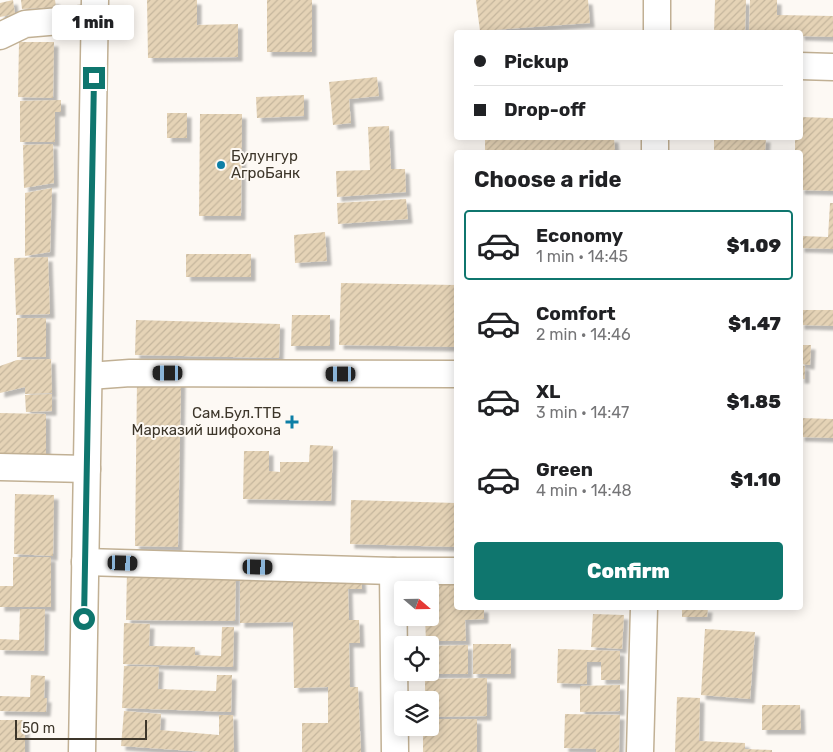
<!DOCTYPE html>
<html lang="en">
<head>
<meta charset="utf-8">
<style>
	:root { --surface:#fff; --page:#f6f6f6; --text:#202124; --muted:#757577; --line:#e0e0e0; --accent:#0f766e }
	body { margin:0; font-family:Rubik,sans-serif; background:var(--page); color:var(--text); height:100vh; display:flex; flex-direction:column; font-size:19px; white-space:nowrap }
	* { box-sizing:border-box; margin:0 }
	p { font-size:16px; color:var(--muted) }
	.icon { flex:none; width:28px; height:28px; fill:none; stroke:currentColor; stroke-width:2; stroke-linecap:round; stroke-linejoin:round }
	.map { position:relative; flex:1; overflow:hidden }
	.drawer { position:absolute; left:454px; top:150px; width:349px; height:460px; display:flex; flex-direction:column; background:var(--surface); border-radius:5px; box-shadow:0 2px 12px #0003 }
	.drawer>* { flex:none }
	.hud { position:absolute; left:454px; top:30px; width:349px; height:110px; border-radius:5px; box-shadow:0 2px 12px #0003; display:grid; align-content:center; height:110px; padding:0 20px; background:var(--surface) }
	.needle { width:32px; rotate:110deg }
	.controls { position:absolute; left:394px; top:581px; display:grid; gap:10px }
	.controls a { display:grid; place-items:center; width:45px; height:45px; border-radius:5px; background:var(--surface); box-shadow:0 2px 12px #0003; font-size:25px }
	.scale { position:absolute; left:15px; bottom:12px; width:132px; box-sizing:border-box; padding-left:5px; border:2px solid #3d362a; border-top:0; font-size:14px; line-height:18px; white-space:nowrap; color:#3d362a; -webkit-text-stroke:4px #fdf9f4; paint-order:stroke }
	.end { position:absolute; width:22px; height:22px; margin:-11px; border:6px solid #0f766e; background:#fff; box-shadow:0 0 0 2px #fff }
	.from { border-radius:50% }
	.bubble { position:absolute; height:35px; border-radius:5px; background:var(--surface); box-shadow:0 2px 12px #0003; font-size:16px; font-weight:800; line-height:35px; text-align:center }
	.car { position:absolute; width:15px; height:30px; margin:-15px -8px; border-radius:6px; box-shadow:0 0 4px 1px #0007; background:linear-gradient(#222 24%,#8ab4d8 0 40%,#222 0 76%,#8ab4d8 0 86%,#222 0) }
	.hud b { display:flex; align-items:center; gap:18px; height:48px; font-size:19px }
	.hud b+b { border-top:1px solid var(--line) }
	.hud i { width:12px; height:12px; background:var(--text) }
	ul { padding:0; list-style:none }
	li { display:flex; align-items:center; gap:15px; height:70px; margin:0 10px 8px; padding:0 10px; border:2px solid transparent; border-radius:5px }
	li div { flex:1 }
	li b { display:block; font-size:19px }
	li em { font-style:normal; font-weight:800 }
	li.selected { border-color:var(--accent) }
	li>.icon { width:45px; height:45px; stroke-width:1.5 }
	h2 { padding:0 20px; font-size:22px; line-height:60px }
	.action { display:flex; gap:10px; margin-top:auto; padding:10px 20px }
	.action a { flex:1; height:58px; border-radius:5px; background:var(--accent); color:#fff; font-size:20px; font-weight:800; line-height:58px; text-align:center }
	.map>svg:first-child { display:block }
	.building { fill:url(#building-hatch); filter:url(#shadow) }
	.lines { fill:none; stroke-linecap:round; stroke-linejoin:round }
	.minor-casing { stroke:#c1b094; stroke-width:29 }
	.minor { stroke:#fff; stroke-width:26 }
	.route { stroke:#0f766e; stroke-width:6 }
	.poi-dot { fill:#0d7fa6; stroke:#fdf9f4; stroke-width:2 }
	.labels { text-anchor:middle; stroke-width:4; stroke-linejoin:round; paint-order:stroke }
	.poi-label { font-size:15px; fill:#3d362a; stroke:#fdf9f4; text-anchor:start }
</style>
</head>
<body>
<div class="map">
<svg width="833" height="752" viewBox="0 0 833 752">
	<defs>
		<pattern id="building-hatch" width="6" height="6" patternUnits="userSpaceOnUse" patternTransform="scale(1.25)"><rect width="6" height="6" fill="#e5d3b6"/><path d="M-1 1l2-2M0 6l6-6M5 7l2-2" fill="none" stroke="#c5b69d"/></pattern>
		<filter id="shadow"><feDropShadow dx="4.5" dy="4.5" stdDeviation="1" flood-color="#0004"/></filter>
	</defs>
	<rect width="100%" height="100%" fill="#fdf9f4"/>
	<g class="building">
		<polygon points="13,0 15,14 0,17 0,3"/>
		<polygon points="21,0 55,0 56,7 22,9"/>
		<polygon points="147,0 197,0 197,25 238,24 238,57 148,58"/>
		<rect x="267" y="0" width="45" height="52"/>
		<polygon points="476,0 588,0 590,23 480,31"/>
		<polygon points="715,0 746,0 745,32 714,32"/>
		<polygon points="750,0 777,0 777,15 833,16 833,37 800,36 800,32 749,32"/>
		<polygon points="19,42 54,42 53,98 18,97"/>
		<polygon points="377,77 379,96 349,99 351,123 333,125 329,82"/>
		<polygon points="304,95 304,116 257,118 256,97"/>
		<polygon points="61,100 61,112 55,112 55,142 20,142 20,101"/>
		<rect x="167" y="113" width="20" height="25"/>
		<polygon points="200,114 242,114 241,216 199,216"/>
		<polygon points="800,117 833,118 833,191 800,190 800,152 795,152 795,138 800,138"/>
		<polygon points="389,126 391,169 405,169 406,192 337,197 336,171 370,170 368,127"/>
		<polygon points="485,138 614,138 615,152 485,152"/>
		<polygon points="714,138 766,138 765,152 714,152"/>
		<polygon points="53,144 54,183 24,188 23,145"/>
		<polygon points="52,188 50,252 25,256 25,193"/>
		<polygon points="406,199 408,219 338,224 337,203"/>
		<polygon points="830,203 833,203 833,249 800,248 800,236 828,237"/>
		<polygon points="325,232 327,261 295,263 294,235"/>
		<rect x="186" y="254" width="65" height="23"/>
		<polygon points="48,257 50,314 16,315 14,258"/>
		<polygon points="341,283 456,285 454,347 339,345"/>
		<polygon points="800,310 833,310 833,326 800,325"/>
		<polygon points="292,315 330,315 330,346 291,346"/>
		<rect x="17" y="318" width="29" height="39"/>
		<polygon points="136,320 280,324 279,358 135,355"/>
		<polygon points="800,345 811,345 810,365 800,364"/>
		<polygon points="51,359 52,393 25,394 25,387 0,393 0,366 17,360"/>
		<polygon points="800,365 805,366 805,379 800,379"/>
		<polygon points="137,381 181,381 178,547 135,546"/>
		<polygon points="52,394 52,411 26,412 25,395"/>
		<polygon points="0,413 46,414 46,462 0,461"/>
		<polygon points="800,418 833,419 833,438 800,437"/>
		<polygon points="310,445 333,446 331,501 243,499 244,451 269,451 269,471 280,472 280,462 309,462"/>
		<polygon points="15,494 54,495 53,556 14,554"/>
		<polygon points="351,500 456,503 456,547 350,544"/>
		<polygon points="13,557 51,557 51,607 0,607 0,586 13,586"/>
		<polygon points="127,571 236,572 235,621 126,620"/>
		<polygon points="240,572 361,575 362,589 348,589 349,620 359,620 360,643 349,643 350,687 358,687 361,752 302,752 302,723 328,723 328,687 294,688 293,622 240,623"/>
		<polygon points="456,573 456,608 484,608 484,619 465,620 466,641 426,641 425,618 430,618 430,590 425,590 425,574"/>
		<polygon points="682,608 708,608 707,617 682,617"/>
		<polygon points="20,609 45,609 44,651 0,650 0,639 19,640"/>
		<polygon points="593,614 624,615 622,649 591,647"/>
		<polygon points="124,623 150,624 149,646 195,647 195,655 221,656 222,627 234,627 233,667 123,664"/>
		<polygon points="705,629 755,632 750,699 701,695"/>
		<rect x="473" y="644" width="38" height="30"/>
		<polygon points="468,645 468,674 430,674 430,646"/>
		<polygon points="558,649 620,651 620,680 601,680 601,662 587,662 587,684 557,683"/>
		<polygon points="124,666 159,667 158,689 216,691 217,675 232,675 231,712 122,708"/>
		<polygon points="31,675 45,676 44,698 47,698 46,712 0,711 0,696 30,697"/>
		<polygon points="487,678 487,716 430,717 430,700 425,700 425,679"/>
		<polygon points="620,685 620,711 580,712 580,686"/>
		<polygon points="677,697 700,698 699,741 745,743 745,749 772,750 772,752 675,752"/>
		<polygon points="762,705 800,705 801,730 762,730"/>
		<polygon points="124,711 161,714 160,730 219,735 219,715 233,715 234,752 206,752 121,746"/>
		<polygon points="565,714 620,715 619,752 596,752 596,749 564,748"/>
		<polygon points="430,719 477,719 477,752 423,752 423,728 430,728"/>
		<rect x="0" y="720" width="25" height="32"/>
	</g>
	<g class="lines">
		<defs>
			<g id="minor">
				<polyline points="657,0 657,32"/>
				<polyline points="0,36 25,24 95,18"/>
				<polyline points="800,66 833,67"/>
				<polyline points="655,152 655,138"/>
				<polyline points="89,376 130,373 456,374"/>
				<polyline points="0,467 87,469"/>
				<polyline points="85,562 393,571"/>
				<polyline points="82,752 95,0"/>
				<polyline points="395,752 393,571 456,571"/>
				<polyline points="640,752 644,608"/>
			</g>
		</defs>
		<use href="#minor" class="minor-casing"/>
		<use href="#minor" class="minor"/>
	</g>
	<g class="lines">
		<polyline class="route" points="84,619 94,78"/>
	</g>
	<g class="poi-dot">
		<circle cx="221" cy="165" r="5"/>
		<path d="M289.5 414.5h5v5h5v5h-5v5h-5v-5h-5v-5h5z"/>
	</g>
	<g class="labels">
		<g class="poi-label">
			<text x="231" y="161">Булунгур<tspan x="231" dy="17">АгроБанк</tspan></text>
			<text x="281" y="418" text-anchor="end">Сам.Бул.ТТБ<tspan x="281" dy="17">Марказий шифохона</tspan></text>
		</g>
	</g>
</svg>
<div class="controls">
<a><svg class="needle" viewBox="-14 -14 28 28"><path d="M0-13l5 13h-10z" fill="#e53935"/><path d="M0 13l5-13h-10z" fill="#757577"/></svg></a>
<a><svg class="icon" aria-label="locate" viewBox="0 0 24 24"><circle cx="12" cy="12" r="6"/><path d="M12 2v4M12 18v4M2 12h4M18 12h4"/></svg></a>
<a><svg class="icon" aria-label="layers" viewBox="0 0 24 24"><path d="M12 4l9 5-9 5-9-5zM3 14l9 5 9-5"/></svg></a>
</div>
<div class="scale">50 m</div>
<i class="end from" style="left:84px;top:619px"></i>
<i class="end" style="left:94px;top:78px"></i>
<div class="bubble" style="left:52px;top:5px;width:82px">1 min</div>
<i class="car" style="left:168px;top:373px;rotate:270deg"></i>
<i class="car" style="left:341px;top:374px;rotate:270deg"></i>
<i class="car" style="left:123px;top:563px;rotate:92deg"></i>
<i class="car" style="left:258px;top:567px;rotate:91deg"></i>
<div class="hud">
<b><i class="from"></i>Pickup</b>
<b><i></i>Drop-off</b>
</div>
<section class="drawer">
<h2>Choose a ride</h2>
<ul>
<li class="selected"><svg class="icon" aria-label="car" viewBox="0 0 24 24"><path d="M5 17H2v-5l4-1 3-4h7l3 4 3 1v5h-3M9 17h6M6 11h13"/><circle cx="7" cy="17" r="2"/><circle cx="17" cy="17" r="2"/></svg><div><b>Economy</b><p>1 min · 14:45</p></div><em>$1.09</em></li>
<li><svg class="icon" aria-label="car" viewBox="0 0 24 24"><path d="M5 17H2v-5l4-1 3-4h7l3 4 3 1v5h-3M9 17h6M6 11h13"/><circle cx="7" cy="17" r="2"/><circle cx="17" cy="17" r="2"/></svg><div><b>Comfort</b><p>2 min · 14:46</p></div><em>$1.47</em></li>
<li><svg class="icon" aria-label="car" viewBox="0 0 24 24"><path d="M5 17H2v-5l4-1 3-4h7l3 4 3 1v5h-3M9 17h6M6 11h13"/><circle cx="7" cy="17" r="2"/><circle cx="17" cy="17" r="2"/></svg><div><b>XL</b><p>3 min · 14:47</p></div><em>$1.85</em></li>
<li><svg class="icon" aria-label="car" viewBox="0 0 24 24"><path d="M5 17H2v-5l4-1 3-4h7l3 4 3 1v5h-3M9 17h6M6 11h13"/><circle cx="7" cy="17" r="2"/><circle cx="17" cy="17" r="2"/></svg><div><b>Green</b><p>4 min · 14:48</p></div><em>$1.10</em></li>
</ul>
<div class="action"><a>Confirm</a></div>
</section>
</div>
</body>
</html>
